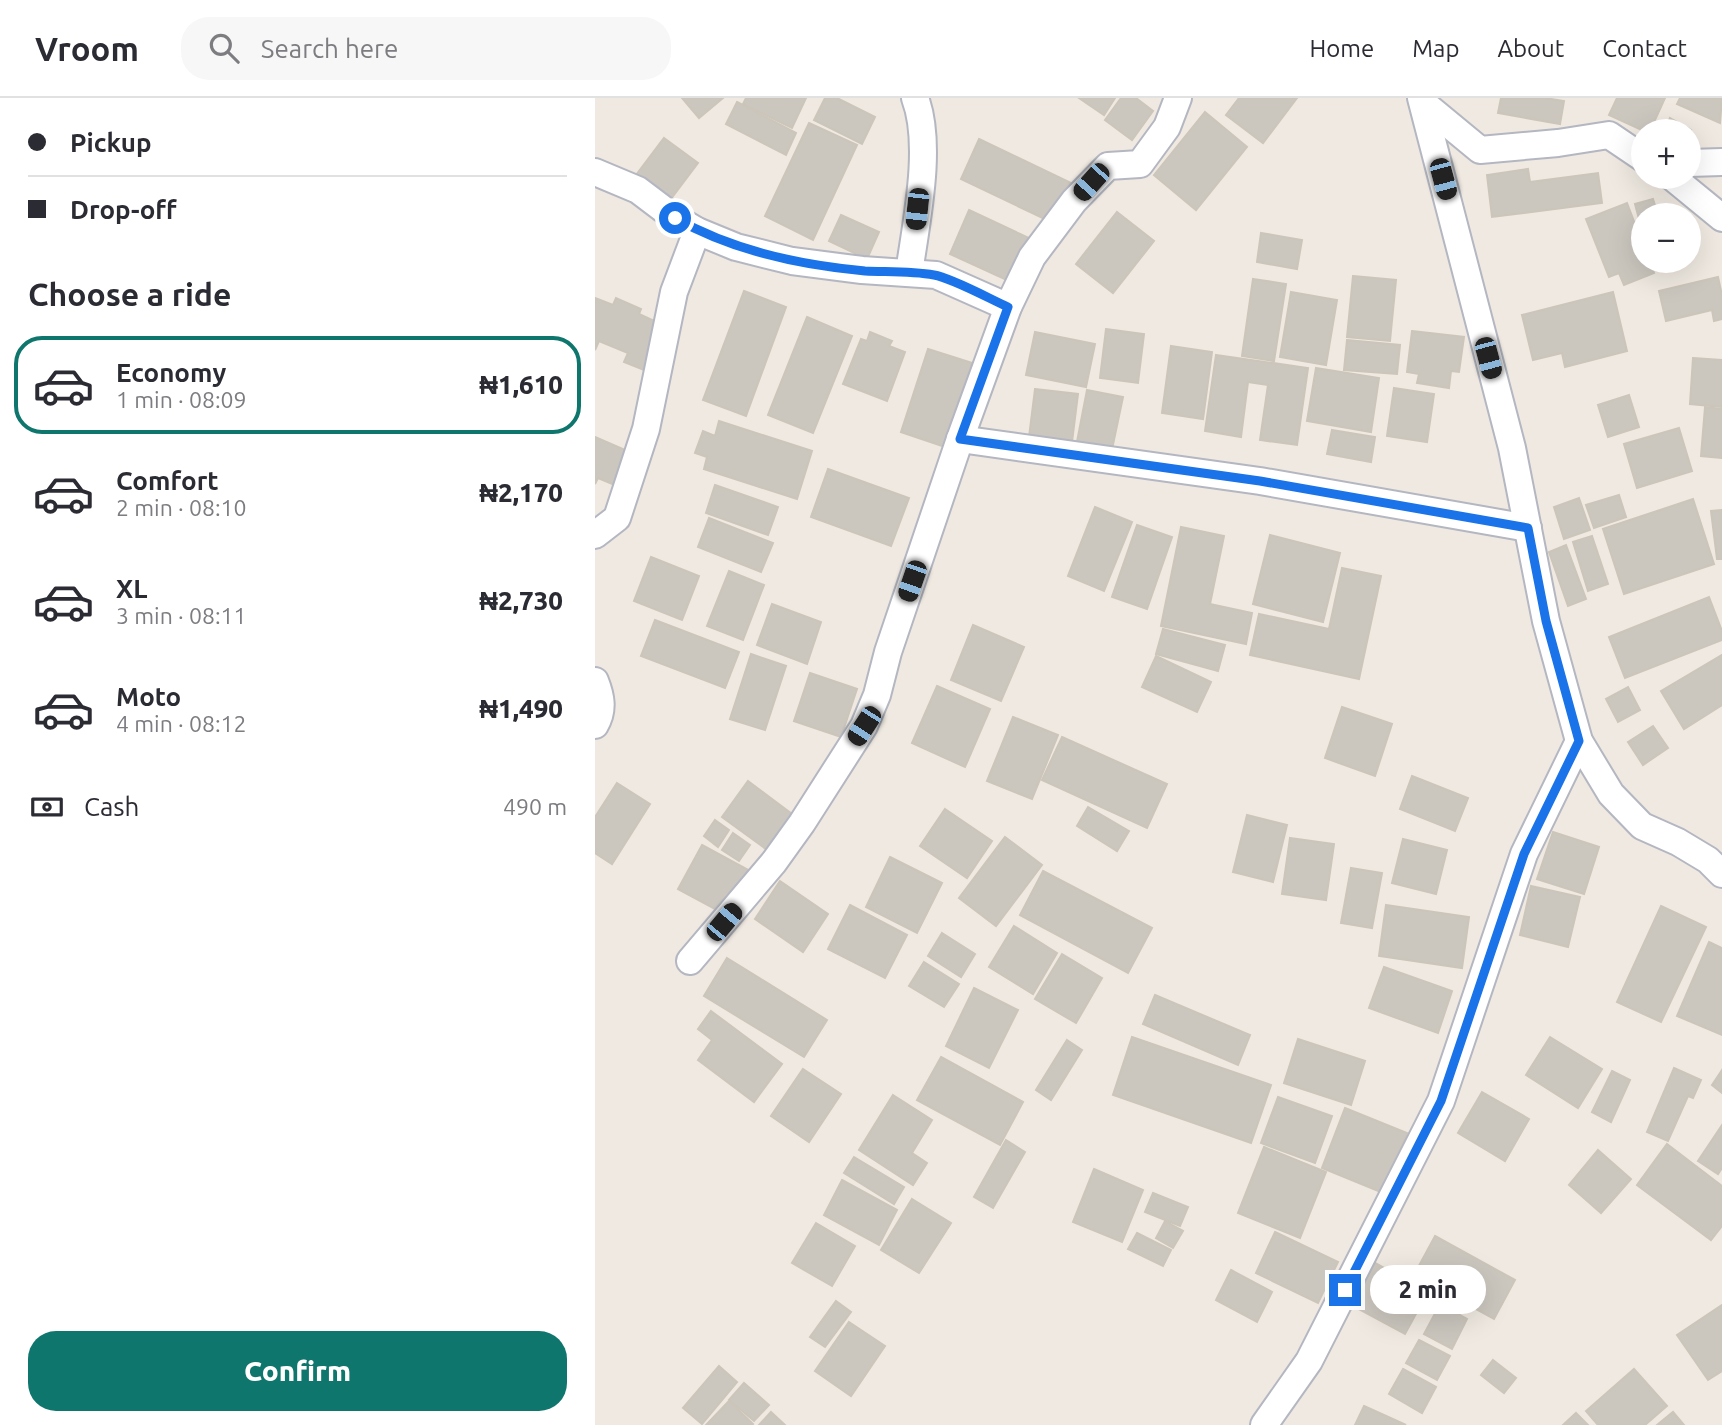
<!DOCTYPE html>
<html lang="en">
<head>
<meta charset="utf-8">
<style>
	:root { --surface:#fff; --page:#f7f7f7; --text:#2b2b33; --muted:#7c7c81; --line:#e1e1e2; --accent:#0f766e }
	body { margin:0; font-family:Ubuntu,sans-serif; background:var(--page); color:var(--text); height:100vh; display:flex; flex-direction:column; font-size:26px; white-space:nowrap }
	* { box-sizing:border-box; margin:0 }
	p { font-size:23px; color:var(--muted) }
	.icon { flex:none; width:38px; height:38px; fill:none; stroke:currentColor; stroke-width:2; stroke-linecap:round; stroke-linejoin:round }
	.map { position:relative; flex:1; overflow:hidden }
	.details { display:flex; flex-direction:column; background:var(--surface); width:595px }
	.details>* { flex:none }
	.guide { display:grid; align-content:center; height:154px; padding:0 28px; background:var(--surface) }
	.buttons { position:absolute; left:1036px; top:21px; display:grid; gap:14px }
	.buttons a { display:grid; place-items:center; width:70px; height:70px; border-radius:50%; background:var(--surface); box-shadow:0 7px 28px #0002; font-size:35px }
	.end { position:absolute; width:32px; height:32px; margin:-16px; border:9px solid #1a73e8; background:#fff; box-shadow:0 0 0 4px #fff }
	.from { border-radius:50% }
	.bubble { position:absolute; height:49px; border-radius:24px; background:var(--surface); box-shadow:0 7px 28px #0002; font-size:23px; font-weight:800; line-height:49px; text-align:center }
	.car { position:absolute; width:21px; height:42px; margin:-21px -10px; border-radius:9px; box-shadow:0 0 5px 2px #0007; background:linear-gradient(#222 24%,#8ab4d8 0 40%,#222 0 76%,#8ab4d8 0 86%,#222 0) }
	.guide b { display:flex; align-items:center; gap:24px; height:66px; font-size:26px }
	.guide b+b { border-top:2px solid var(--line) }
	.guide i { width:18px; height:18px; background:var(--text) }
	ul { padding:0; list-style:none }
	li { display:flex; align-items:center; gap:21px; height:98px; margin:0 14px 10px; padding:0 14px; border:4px solid transparent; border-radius:28px }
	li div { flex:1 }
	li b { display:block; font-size:26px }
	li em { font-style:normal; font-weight:800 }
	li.on { border-color:var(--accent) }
	li>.icon { width:63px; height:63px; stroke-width:1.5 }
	h2 { padding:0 28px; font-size:32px; line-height:84px }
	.pay { display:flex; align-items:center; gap:18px; height:77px; padding:0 28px; font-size:26px }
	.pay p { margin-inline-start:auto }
	.cta { display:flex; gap:14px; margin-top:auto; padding:14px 28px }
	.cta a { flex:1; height:80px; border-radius:28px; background:var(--accent); color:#fff; font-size:28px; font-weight:800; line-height:80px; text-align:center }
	header { display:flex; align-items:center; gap:42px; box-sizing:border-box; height:98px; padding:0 35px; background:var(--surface); border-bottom:2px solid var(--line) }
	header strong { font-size:33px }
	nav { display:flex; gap:38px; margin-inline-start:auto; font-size:24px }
	.search { width:490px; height:63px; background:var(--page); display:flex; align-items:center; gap:18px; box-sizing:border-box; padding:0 24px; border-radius:28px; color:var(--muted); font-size:26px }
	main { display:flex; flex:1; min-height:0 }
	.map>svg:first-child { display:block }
	.building { fill:#cbc7bf; stroke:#cbc5ba; stroke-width:2 }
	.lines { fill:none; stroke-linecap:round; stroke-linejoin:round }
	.minor-casing { stroke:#b4b7c1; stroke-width:30 }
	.minor { stroke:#fff; stroke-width:26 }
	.route { stroke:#1a73e8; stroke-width:9 }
</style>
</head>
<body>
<header>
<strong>Vroom</strong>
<div class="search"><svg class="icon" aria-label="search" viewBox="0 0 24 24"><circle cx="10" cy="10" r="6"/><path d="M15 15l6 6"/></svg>Search here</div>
<nav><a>Home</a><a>Map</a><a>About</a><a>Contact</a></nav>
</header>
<main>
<section class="details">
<div class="guide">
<b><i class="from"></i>Pickup</b>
<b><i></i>Drop-off</b>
</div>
<h2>Choose a ride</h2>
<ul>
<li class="on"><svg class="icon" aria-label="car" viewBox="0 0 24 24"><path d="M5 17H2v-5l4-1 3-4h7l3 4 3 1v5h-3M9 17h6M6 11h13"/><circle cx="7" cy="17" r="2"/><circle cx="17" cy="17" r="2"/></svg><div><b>Economy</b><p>1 min · 08:09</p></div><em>₦1,610</em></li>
<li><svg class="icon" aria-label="car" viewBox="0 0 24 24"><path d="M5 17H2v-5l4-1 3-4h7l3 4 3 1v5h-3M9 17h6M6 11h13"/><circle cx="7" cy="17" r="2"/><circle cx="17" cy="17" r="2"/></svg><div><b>Comfort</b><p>2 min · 08:10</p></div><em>₦2,170</em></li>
<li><svg class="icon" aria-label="car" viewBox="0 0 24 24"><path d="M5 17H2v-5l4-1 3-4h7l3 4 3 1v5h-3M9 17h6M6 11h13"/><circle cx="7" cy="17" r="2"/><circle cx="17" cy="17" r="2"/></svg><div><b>XL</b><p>3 min · 08:11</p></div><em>₦2,730</em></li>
<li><svg class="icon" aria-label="car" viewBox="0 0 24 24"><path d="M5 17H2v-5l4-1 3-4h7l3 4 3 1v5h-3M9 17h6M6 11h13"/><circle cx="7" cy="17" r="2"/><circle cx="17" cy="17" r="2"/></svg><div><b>Moto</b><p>4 min · 08:12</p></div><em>₦1,490</em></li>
</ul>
<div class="pay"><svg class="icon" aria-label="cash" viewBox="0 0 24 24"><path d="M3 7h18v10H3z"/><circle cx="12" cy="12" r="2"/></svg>Cash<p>490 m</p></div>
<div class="cta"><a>Confirm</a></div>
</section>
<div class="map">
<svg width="1127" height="1327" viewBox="0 0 1127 1327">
	<rect width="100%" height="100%" fill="#efe9e1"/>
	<g class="building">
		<polygon points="87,0 128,0 104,20"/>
		<polygon points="151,0 211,0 197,30 148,6"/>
		<polygon points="230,0 242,0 280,19 267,46 219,22"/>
		<polygon points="484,0 520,0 509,17"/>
		<polygon points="526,0 541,0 558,13 537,42 510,22"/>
		<polygon points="644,0 702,0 668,45 631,17"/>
		<polygon points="906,0 950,0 969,3 965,26 903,15"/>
		<polygon points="1022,0 1070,0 1055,33 1049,33 1014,17"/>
		<polygon points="1085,0 1127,0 1125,25 1082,6"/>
		<polygon points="142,4 201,35 191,57 131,26"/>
		<polygon points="610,14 652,49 601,112 559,77"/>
		<polygon points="1075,20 1096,32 1094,37 1094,33 1069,33"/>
		<polygon points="214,25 262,47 218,142 170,118"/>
		<polygon points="69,40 103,65 72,106 38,81"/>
		<polygon points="384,41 476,85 458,125 366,81"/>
		<polygon points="933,71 935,84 1003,75 1007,105 897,119 892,77"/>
		<polygon points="1058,101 1063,117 1048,117 1048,136 1040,106"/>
		<polygon points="1032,105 1048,147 1048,163 1054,163 1059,175 1029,187 1024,175 1014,179 991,121"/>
		<polygon points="374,112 436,141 416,184 355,156"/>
		<polygon points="522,114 559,143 518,195 481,166"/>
		<polygon points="246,117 284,134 272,161 234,143"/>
		<polygon points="666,135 707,142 702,171 662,164"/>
		<polygon points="758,178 801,182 795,243 752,239"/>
		<polygon points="1123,179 1127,197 1127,221 1119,223 1117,212 1071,223 1064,193"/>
		<polygon points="658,181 691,186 679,263 647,258"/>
		<polygon points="149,193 191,209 151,318 108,302"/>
		<polygon points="696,194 742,202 731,267 685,259"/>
		<polygon points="1018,194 1032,253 970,269 967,255 938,262 927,217"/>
		<polygon points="0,200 18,207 21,200 46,211 44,216 68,227 49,272 29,264 33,255 4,243 0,252"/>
		<polygon points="212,219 257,238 218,335 173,317"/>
		<polygon points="511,231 549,236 543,285 505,280"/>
		<polygon points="817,233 869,239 864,274 856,273 854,290 822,285 824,276 812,274"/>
		<polygon points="275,234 297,243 294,248 310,254 292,303 248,286 266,241 272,243"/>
		<polygon points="440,234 500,246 491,289 431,277"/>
		<polygon points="752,242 805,247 802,276 749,272"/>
		<polygon points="576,248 617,254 608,321 567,315"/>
		<polygon points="333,251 377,265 350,349 306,334"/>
		<polygon points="621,257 713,270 702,347 665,342 673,287 653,284 646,339 610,333"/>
		<polygon points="1098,260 1127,262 1127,309 1095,306"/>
		<polygon points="721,270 784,280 776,334 712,323"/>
		<polygon points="799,290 839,296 832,344 792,338"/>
		<polygon points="440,291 483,296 476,352 433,347"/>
		<polygon points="492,292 528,299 516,356 481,349"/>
		<polygon points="1034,297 1044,329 1013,339 1003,307"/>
		<polygon points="1110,309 1127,311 1127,360 1106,358"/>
		<polygon points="124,323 217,353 202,401 109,371 112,359 100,355 108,333 120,338"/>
		<polygon points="1084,330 1097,373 1042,390 1029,346"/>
		<polygon points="737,332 780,339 776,364 732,356"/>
		<polygon points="0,339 37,355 22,388 3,380 0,386"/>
		<polygon points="233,371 314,400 296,448 216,419"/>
		<polygon points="120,387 183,409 173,437 111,415"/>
		<polygon points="1024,397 1031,419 999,430 991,407"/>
		<polygon points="984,400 995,432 969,441 959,409"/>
		<polygon points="1098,401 1119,466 1029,496 1008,431"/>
		<polygon points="500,409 537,424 509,493 473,478"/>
		<polygon points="1127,412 1127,461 1122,461 1116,413"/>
		<polygon points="114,420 178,445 166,474 103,449"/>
		<polygon points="542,427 577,439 552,511 517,499"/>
		<polygon points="586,429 629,438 615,506 657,515 651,546 566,528"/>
		<polygon points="675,437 745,455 728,524 658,506"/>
		<polygon points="997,438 1013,486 993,493 978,444"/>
		<polygon points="971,447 991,501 973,508 954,454"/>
		<polygon points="56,459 104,478 87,522 39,503"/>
		<polygon points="747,470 786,478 764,581 655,557 664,516 734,531"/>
		<polygon points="134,473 169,487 148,542 112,528"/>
		<polygon points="1114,499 1127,533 1127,542 1030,580 1014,539"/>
		<polygon points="177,506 226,524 212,566 162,547"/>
		<polygon points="60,522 144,554 130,590 46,558"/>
		<polygon points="378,527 429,549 406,603 356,582"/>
		<polygon points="568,531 630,547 623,573 561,556"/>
		<polygon points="156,556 191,568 170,632 135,621"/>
		<polygon points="1127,557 1127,607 1089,631 1066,593"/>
		<polygon points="561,558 616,584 602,614 547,589"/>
		<polygon points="215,575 262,591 246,639 199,623"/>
		<polygon points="342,588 395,611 370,669 317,645"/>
		<polygon points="1033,589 1045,612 1023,624 1011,601"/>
		<polygon points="747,609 797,626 780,678 730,660"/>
		<polygon points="418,619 463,637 437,701 392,683"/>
		<polygon points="1058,628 1073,650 1048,667 1033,644"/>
		<polygon points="467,639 572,686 552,730 447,682"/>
		<polygon points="817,678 873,700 860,733 805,711"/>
		<polygon points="153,683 201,719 175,754 127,719"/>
		<polygon points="22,685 55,706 17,766 0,755 0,719"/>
		<polygon points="493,709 534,733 522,753 482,728"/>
		<polygon points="350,711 397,743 372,780 325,748"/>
		<polygon points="652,717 692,727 678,784 638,774"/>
		<polygon points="120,722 134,732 123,749 109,738"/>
		<polygon points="958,734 1004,749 989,796 942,781"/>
		<polygon points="138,735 155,747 144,763 127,752"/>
		<polygon points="410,739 447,767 401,828 364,800"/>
		<polygon points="695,740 739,746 731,802 687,796"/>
		<polygon points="808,741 852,752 841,796 797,785"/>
		<polygon points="107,747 155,773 131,817 83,791"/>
		<polygon points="295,759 347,785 322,835 271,809"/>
		<polygon points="756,770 787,775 777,830 746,825"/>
		<polygon points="448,773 557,830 533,875 425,817"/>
		<polygon points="185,783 233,816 208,854 160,821"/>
		<polygon points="936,788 985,799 973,849 925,837"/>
		<polygon points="255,807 312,837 290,880 233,851"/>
		<polygon points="791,807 874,819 867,870 784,858"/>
		<polygon points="1066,808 1111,829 1066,924 1022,904"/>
		<polygon points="419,828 462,855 438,896 394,869"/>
		<polygon points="347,835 380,856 366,879 333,858"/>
		<polygon points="1114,844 1127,850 1127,937 1082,918"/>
		<polygon points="467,856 507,880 481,925 440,901"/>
		<polygon points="132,860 232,922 209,959 109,898"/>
		<polygon points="329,864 364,886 349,909 314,888"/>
		<polygon points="789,869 857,893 843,935 774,910"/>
		<polygon points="379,890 423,912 394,970 351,948"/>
		<polygon points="560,897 655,937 643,967 548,926"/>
		<polygon points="116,913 187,966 159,1004 103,962 117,942 103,931"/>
		<polygon points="537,939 676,987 656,1045 518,997"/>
		<polygon points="955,939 1007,971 983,1010 931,977"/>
		<polygon points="703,941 770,963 756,1007 689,985"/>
		<polygon points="472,942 487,952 456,1002 441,992"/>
		<polygon points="346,959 428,1004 405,1047 322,1002"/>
		<polygon points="1079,970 1106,982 1098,1000 1093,998 1073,1043 1052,1034"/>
		<polygon points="208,971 246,996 214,1044 176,1018"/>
		<polygon points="1127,972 1127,995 1117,987"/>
		<polygon points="1017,973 1035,982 1016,1024 997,1014"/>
		<polygon points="887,994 934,1021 910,1063 863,1035"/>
		<polygon points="298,997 337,1022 317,1055 332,1065 318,1087 264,1052"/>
		<polygon points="683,999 737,1018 720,1065 666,1045"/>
		<polygon points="750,1010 812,1035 788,1095 727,1070"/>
		<polygon points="1127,1027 1127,1070 1123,1076 1103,1063"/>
		<polygon points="411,1042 430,1054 398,1110 379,1099"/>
		<polygon points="1072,1046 1127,1088 1127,1128 1116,1142 1042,1087"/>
		<polygon points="669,1049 731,1074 705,1140 643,1115"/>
		<polygon points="1003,1052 1036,1081 1006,1115 974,1087"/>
		<polygon points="259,1059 309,1089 299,1106 249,1075"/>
		<polygon points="499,1071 548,1092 527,1144 478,1124"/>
		<polygon points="247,1082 302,1112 284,1147 229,1117"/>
		<polygon points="558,1095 593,1109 585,1128 550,1114"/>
		<polygon points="317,1101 356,1125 324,1175 286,1152"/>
		<polygon points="570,1123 588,1133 578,1150 561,1140"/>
		<polygon points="221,1125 260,1148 237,1188 197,1165"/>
		<polygon points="680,1134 743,1164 723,1205 661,1175"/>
		<polygon points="542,1135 576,1152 568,1168 533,1151"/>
		<polygon points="840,1138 920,1182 899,1221 819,1177"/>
		<polygon points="771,1160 833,1194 810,1236 749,1203"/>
		<polygon points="636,1172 677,1194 662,1224 621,1202"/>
		<polygon points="241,1203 256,1214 230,1249 215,1239"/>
		<polygon points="845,1206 872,1221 857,1251 829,1236"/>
		<polygon points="1127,1207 1127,1273 1113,1282 1082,1237"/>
		<polygon points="254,1224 290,1248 256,1298 220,1273"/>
		<polygon points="824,1242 855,1258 842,1282 811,1265"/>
		<polygon points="898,1262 921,1280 909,1295 886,1277"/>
		<polygon points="124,1268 142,1284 107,1326 88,1310"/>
		<polygon points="808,1271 841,1289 827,1315 794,1296"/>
		<polygon points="1039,1271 1072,1308 1050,1327 1003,1327 991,1313"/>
		<polygon points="149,1285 174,1307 159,1323 134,1302"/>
		<polygon points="134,1303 158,1326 157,1327 111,1327"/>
		<polygon points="769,1308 811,1327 760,1327"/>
		<polygon points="176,1314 190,1327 164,1327"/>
		<polygon points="1078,1314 1089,1327 1062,1327"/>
		<polygon points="981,1315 993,1327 968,1327"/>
	</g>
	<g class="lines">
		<defs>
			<g id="minor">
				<polyline points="826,0 917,350 951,523 984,643 1016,696 1047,728 1083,744 1113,762 1127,776"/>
				<polyline points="828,5 885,52 963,45 1014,37 1048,60"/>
				<polyline points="1094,65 1127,64"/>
				<polyline points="0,74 43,92 80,120 102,133 141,149 197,163 267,172 341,177 413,209"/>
				<polyline points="1077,79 1127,120"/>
				<path d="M 314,175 C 321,125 338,47 320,0"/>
				<polyline points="365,341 665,383 933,430"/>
				<polyline points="0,437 22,420 51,331 79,194 102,133"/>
				<path d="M 0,583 C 6,598 9,612 0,627"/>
				<polyline points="95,863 179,764 207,725 269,628 282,597 293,554 365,341 413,209 437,159 479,103 513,68 545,66 572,29 583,0"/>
				<polyline points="669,1327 714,1263 846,1003 929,756 984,643"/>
			</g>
		</defs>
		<use href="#minor" class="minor-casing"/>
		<use href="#minor" class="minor"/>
	</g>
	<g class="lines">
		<path class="route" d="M 80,120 C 138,153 204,167 270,173 C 293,174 317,173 339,177 C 357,180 395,201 413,209 L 365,341 L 665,383 L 933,430 L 951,523 L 984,643 L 929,756 L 846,1003 L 750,1192"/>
	</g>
</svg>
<div class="buttons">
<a>+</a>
<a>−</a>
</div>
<i class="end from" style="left:80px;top:120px"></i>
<i class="end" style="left:750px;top:1192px"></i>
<div class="bubble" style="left:775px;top:1167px;width:116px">2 min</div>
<i class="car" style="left:848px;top:81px;rotate:165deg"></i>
<i class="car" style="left:496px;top:84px;rotate:222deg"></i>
<i class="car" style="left:322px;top:111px;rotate:186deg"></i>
<i class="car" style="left:893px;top:260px;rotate:165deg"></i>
<i class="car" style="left:317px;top:483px;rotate:199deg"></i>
<i class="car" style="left:269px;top:628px;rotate:213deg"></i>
<i class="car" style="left:129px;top:824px;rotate:40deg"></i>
</div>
</main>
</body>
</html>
